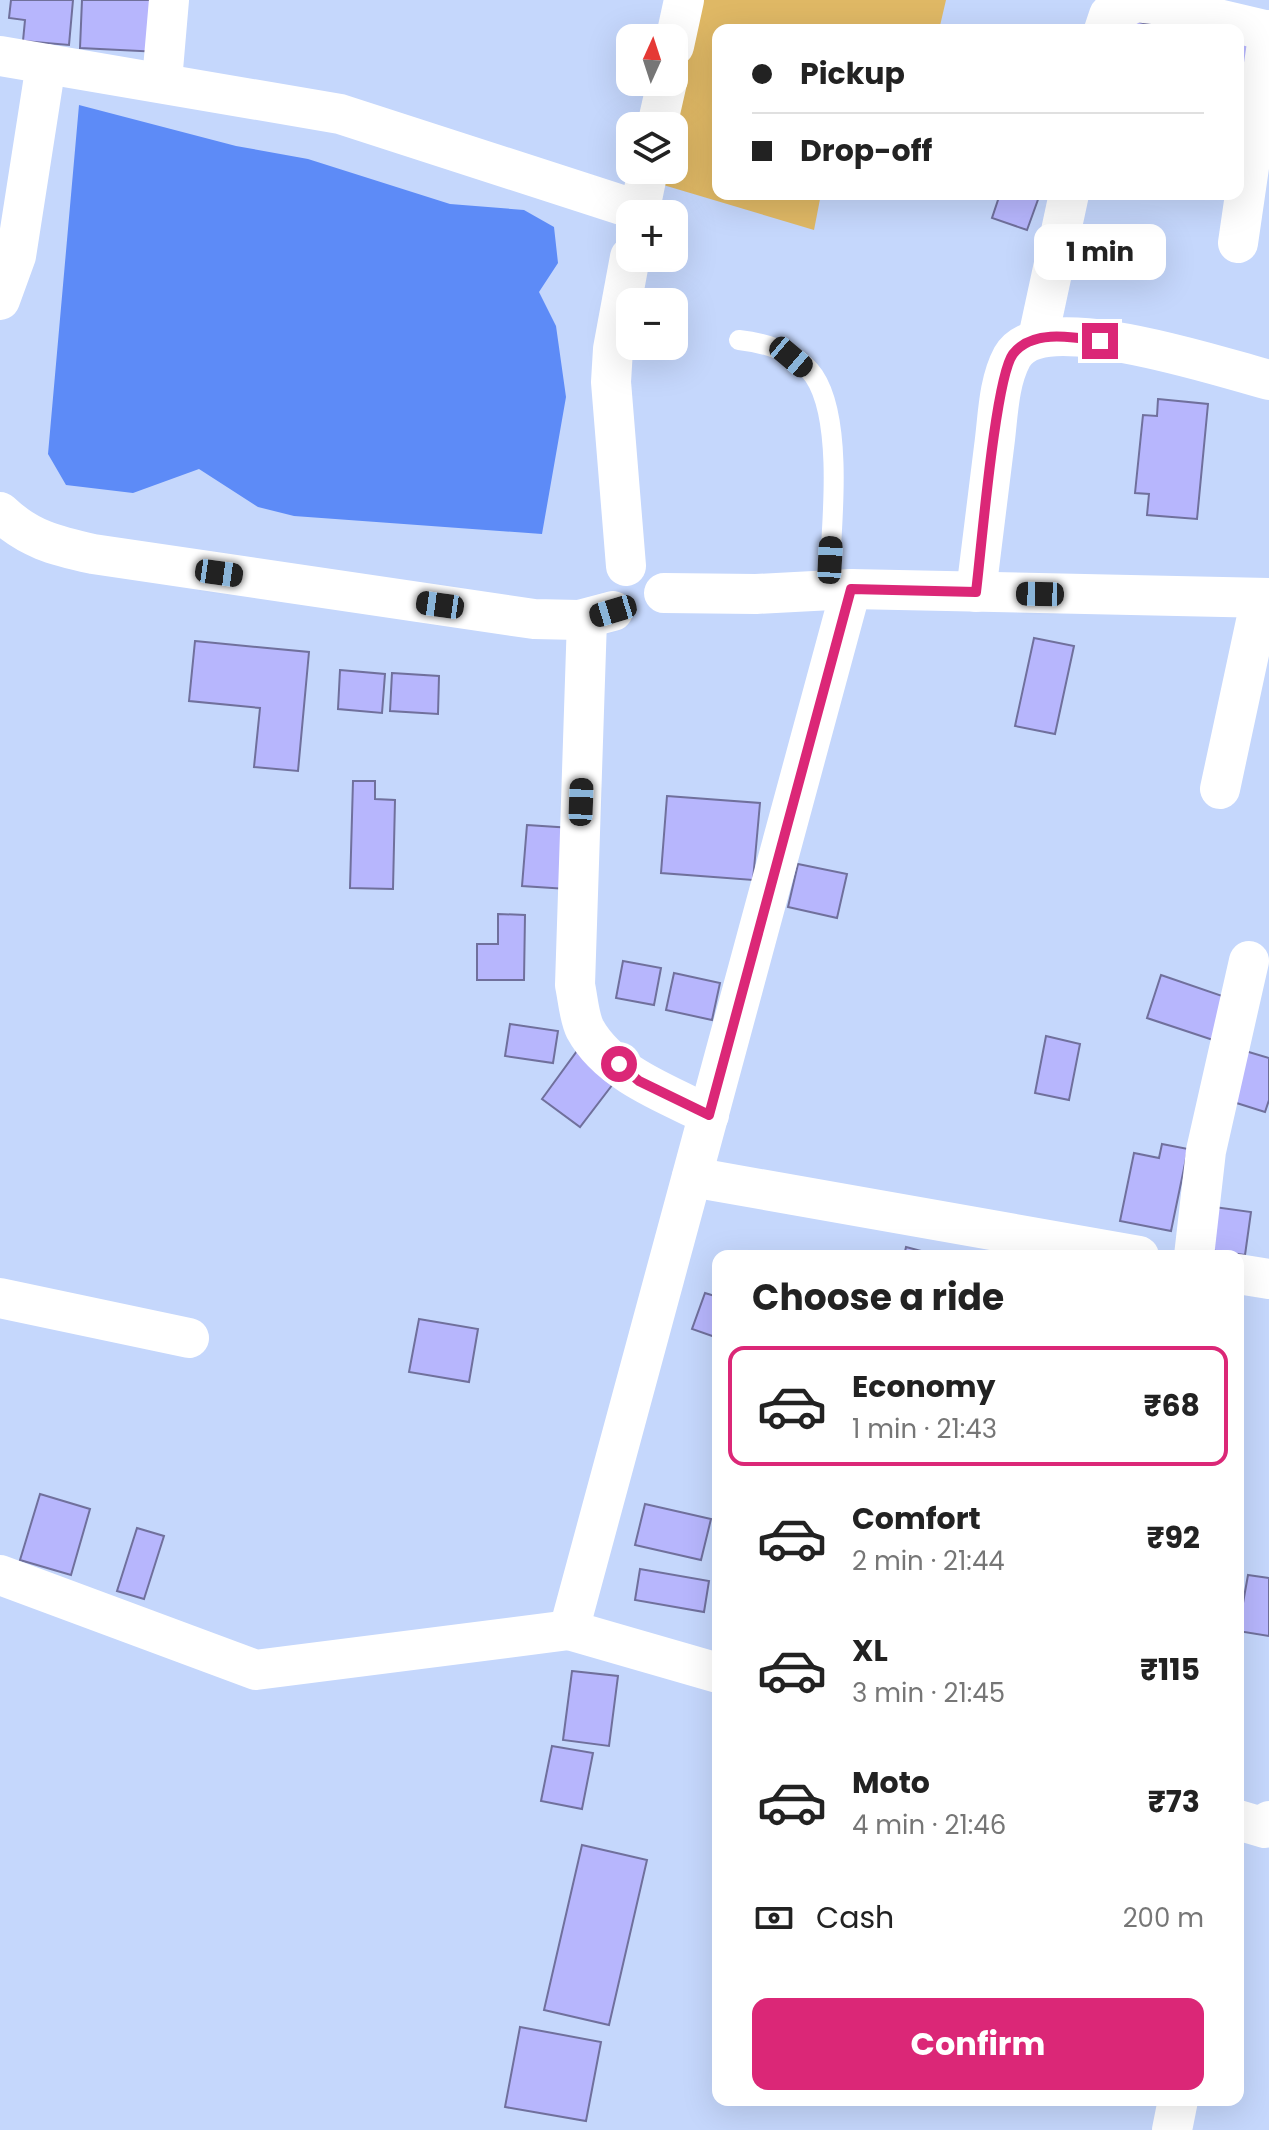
<!DOCTYPE html>
<html lang="en">
<head>
<meta charset="utf-8">
<style>
	:root { --surface:#fff; --page:#f6f6f6; --text:#222; --muted:#767676; --line:#e0e0e0; --accent:#db2777 }
	body { margin:0; font-family:Poppins,sans-serif; background:var(--page); color:var(--text); height:100vh; display:flex; flex-direction:column; font-size:30px; white-space:nowrap }
	* { box-sizing:border-box; margin:0 }
	p { font-size:26px; color:var(--muted) }
	.icon { flex:none; width:44px; height:44px; fill:none; stroke:currentColor; stroke-width:2; stroke-linecap:round; stroke-linejoin:round }
	.map { position:relative; flex:1; overflow:hidden }
	.drawer { position:absolute; left:712px; top:1250px; width:532px; height:856px; display:flex; flex-direction:column; background:var(--surface); border-radius:16px; box-shadow:0 8px 32px #0002 }
	.drawer>* { flex:none }
	.top-card { position:absolute; left:712px; top:24px; width:532px; height:176px; border-radius:16px; box-shadow:0 8px 32px #0002; display:grid; align-content:center; height:176px; padding:0 40px; background:var(--surface) }
	.needle { width:52px; rotate:3deg }
	.controls { position:absolute; left:616px; top:24px; display:grid; gap:16px }
	.controls a { display:grid; place-items:center; width:72px; height:72px; border-radius:16px; background:var(--surface); box-shadow:0 8px 32px #0002; font-size:40px }
	.end { position:absolute; width:36px; height:36px; margin:-18px; border:10px solid #db2777; background:#fff; box-shadow:0 0 0 4px #fff }
	.from { border-radius:50% }
	.bubble { position:absolute; height:56px; border-radius:16px; background:var(--surface); box-shadow:0 8px 32px #0002; font-size:26px; font-weight:700; line-height:56px; text-align:center }
	.car { position:absolute; width:24px; height:48px; margin:-24px -12px; border-radius:10px; box-shadow:0 0 6px 2px #0007; background:linear-gradient(#222 24%,#8ab4d8 0 40%,#222 0 76%,#8ab4d8 0 86%,#222 0) }
	.top-card b { display:flex; align-items:center; gap:28px; height:76px; font-size:30px }
	.top-card b+b { border-top:2px solid var(--line) }
	.top-card i { width:20px; height:20px; background:var(--text) }
	ul { padding:0; list-style:none }
	li { display:flex; align-items:center; gap:24px; height:120px; margin:0 16px 12px; padding:0 24px; border:4px solid transparent; border-radius:16px }
	li div { flex:1 }
	li b { display:block; font-size:30px }
	li em { font-style:normal; font-weight:700 }
	li.current { border-color:var(--accent) }
	li>.icon { width:72px; height:72px; stroke-width:1.5 }
	h2 { padding:0 40px; font-size:36px; line-height:96px }
	.pay { display:flex; align-items:center; gap:20px; height:88px; padding:0 40px; font-size:30px }
	.pay p { margin-inline-start:auto }
	.button { display:flex; gap:16px; margin-top:auto; padding:16px 40px }
	.button a { flex:1; height:92px; border-radius:16px; background:var(--accent); color:#fff; font-size:32px; font-weight:700; line-height:92px; text-align:center }
	.map>svg:first-child { display:block }
	.green { fill:#dfb865 }
	.water { fill:#5d8bf7 }
	.building { fill:#b7b6fd; stroke:#70709c; stroke-width:2 }
	.lines { fill:none; stroke-linecap:round; stroke-linejoin:round }
	.service { stroke:#fff; stroke-width:20 }
	.minor { stroke:#fff; stroke-width:40 }
	.route { stroke:#db2777; stroke-width:10 }
</style>
</head>
<body>
<div class="map">
<svg width="1269" height="2130" viewBox="0 0 1269 2130">
	<rect width="100%" height="100%" fill="#c5d7fc"/>
	<polygon class="green" points="699,0 946,0 939,30 718,30 718,194 821,194 814,230 660,184 663,170 674,170 673,126"/>
	<polygon class="water" points="79,105 236,146 308,159 450,204 524,210 554,227 558,263 539,292 556,326 566,397 542,534 294,516 258,507 199,469 133,493 66,485 48,454"/>
	<g class="building">
		<polygon points="11,0 73,0 69,45 23,41 25,20 9,18"/>
		<polygon points="82,0 163,0 160,52 80,48"/>
		<polygon points="1131,20 1174,30 1129,30"/>
		<polygon points="1238,39 1252,42 1242,81 1238,80"/>
		<polygon points="1000,194 1040,194 1027,230 992,218"/>
		<polygon points="1158,399 1208,404 1197,519 1147,515 1149,494 1135,493 1143,415 1157,416"/>
		<polygon points="1034,638 1074,646 1055,734 1015,726"/>
		<polygon points="195,641 309,652 298,771 254,767 260,708 189,701"/>
		<polygon points="340,670 385,674 382,713 338,709"/>
		<polygon points="392,673 439,676 438,714 390,711"/>
		<polygon points="353,781 375,781 375,799 395,800 393,889 350,888"/>
		<polygon points="667,796 760,803 753,880 661,873"/>
		<polygon points="527,825 572,828 567,889 522,886"/>
		<polygon points="798,864 847,874 837,918 788,907"/>
		<polygon points="498,914 525,915 524,980 477,980 477,944 498,944"/>
		<polygon points="623,961 661,968 654,1005 616,998"/>
		<polygon points="674,973 720,983 712,1020 666,1010"/>
		<polygon points="1161,975 1231,999 1216,1041 1147,1018"/>
		<polygon points="510,1024 558,1031 553,1063 505,1056"/>
		<polygon points="1046,1036 1080,1044 1069,1100 1035,1093"/>
		<polygon points="1242,1050 1269,1058 1269,1100 1265,1112 1227,1100"/>
		<polygon points="577,1051 616,1080 580,1127 542,1099"/>
		<polygon points="1162,1144 1188,1149 1171,1231 1120,1221 1134,1153 1159,1158"/>
		<polygon points="1207,1206 1251,1212 1245,1255 1202,1249"/>
		<polygon points="906,1247 940,1256 904,1256"/>
		<polygon points="705,1293 718,1297 718,1338 692,1329"/>
		<polygon points="419,1319 478,1329 469,1382 409,1372"/>
		<polygon points="40,1494 90,1509 71,1575 20,1560"/>
		<polygon points="645,1504 711,1519 701,1560 635,1545"/>
		<polygon points="137,1528 164,1536 144,1599 117,1591"/>
		<polygon points="640,1569 709,1581 704,1612 635,1600"/>
		<polygon points="1248,1575 1269,1578 1269,1636 1238,1631"/>
		<polygon points="572,1671 618,1676 609,1746 563,1740"/>
		<polygon points="552,1746 593,1753 582,1809 541,1801"/>
		<polygon points="582,1845 647,1860 609,2025 544,2010"/>
		<polygon points="520,2027 601,2042 586,2121 505,2107"/>
	</g>
	<g class="lines">
		<path class="service" d="M 739,340 C 766,343 797,352 814,376 C 845,422 831,536 828,591"/>
		<g class="minor">
			<polyline points="1104,30 1109,15 1136,2 1154,4 1269,31"/>
			<polyline points="674,46 684,0"/>
			<polyline points="0,56 340,114 640,211"/>
			<polyline points="162,81 169,0"/>
			<polyline points="657,126 667,82"/>
			<polyline points="639,214 648,170"/>
			<polyline points="1238,243 1269,30"/>
			<polyline points="0,300 16,256 46,64"/>
			<polyline points="1038,338 1069,194"/>
			<path d="M 0,512 C 28,539 56,546 93,554 L 534,619 L 579,620 L 613,611"/>
			<polyline points="626,566 611,382 613,349 630,257"/>
			<path d="M 976,592 C 982,544 988,495 994,447 C 998,418 998,383 1012,357 C 1040,306 1223,368 1269,380"/>
			<polyline points="664,593 756,594 851,589 1269,598"/>
			<path d="M 587,619 L 575,985 C 578,999 579,1017 585,1029 C 609,1073 666,1094 709,1115"/>
			<polyline points="1220,789 1261,598"/>
			<polyline points="692,1177 1139,1256"/>
			<polyline points="1194,1256 1206,1151 1249,961"/>
			<polyline points="1238,1274 1269,1279"/>
			<polyline points="0,1298 189,1338"/>
			<polyline points="0,1575 256,1670 569,1630"/>
			<polyline points="718,1673 569,1630 851,589"/>
			<polyline points="1238,1820 1265,1828 1269,1821"/>
			<polyline points="1172,2130 1178,2100"/>
		</g>
	</g>
	<g class="lines">
		<path class="route" d="M 619,1064 L 639,1081 L 709,1115 L 851,589 L 976,592 C 981,553 995,378 1013,354 C 1032,329 1073,337 1100,341"/>
	</g>
</svg>
<div class="controls">
<a><svg class="needle" viewBox="-14 -14 28 28"><path d="M0-13l5 13h-10z" fill="#e53935"/><path d="M0 13l5-13h-10z" fill="#767676"/></svg></a>
<a><svg class="icon" aria-label="layers" viewBox="0 0 24 24"><path d="M12 4l9 5-9 5-9-5zM3 14l9 5 9-5"/></svg></a>
<a>+</a>
<a>−</a>
</div>
<i class="end from" style="left:619px;top:1064px"></i>
<i class="end" style="left:1100px;top:341px"></i>
<div class="bubble" style="left:1034px;top:224px;width:132px">1 min</div>
<i class="car" style="left:791px;top:357px;rotate:130deg"></i>
<i class="car" style="left:830px;top:560px;rotate:3deg"></i>
<i class="car" style="left:219px;top:573px;rotate:98deg"></i>
<i class="car" style="left:1040px;top:594px;rotate:271deg"></i>
<i class="car" style="left:440px;top:605px;rotate:278deg"></i>
<i class="car" style="left:613px;top:611px;rotate:253deg"></i>
<i class="car" style="left:581px;top:802px;rotate:2deg"></i>
<div class="top-card">
<b><i class="from"></i>Pickup</b>
<b><i></i>Drop-off</b>
</div>
<section class="drawer">
<h2>Choose a ride</h2>
<ul>
<li class="current"><svg class="icon" aria-label="car" viewBox="0 0 24 24"><path d="M5 17H2v-5l4-1 3-4h7l3 4 3 1v5h-3M9 17h6M6 11h13"/><circle cx="7" cy="17" r="2"/><circle cx="17" cy="17" r="2"/></svg><div><b>Economy</b><p>1 min · 21:43</p></div><em>₹68</em></li>
<li><svg class="icon" aria-label="car" viewBox="0 0 24 24"><path d="M5 17H2v-5l4-1 3-4h7l3 4 3 1v5h-3M9 17h6M6 11h13"/><circle cx="7" cy="17" r="2"/><circle cx="17" cy="17" r="2"/></svg><div><b>Comfort</b><p>2 min · 21:44</p></div><em>₹92</em></li>
<li><svg class="icon" aria-label="car" viewBox="0 0 24 24"><path d="M5 17H2v-5l4-1 3-4h7l3 4 3 1v5h-3M9 17h6M6 11h13"/><circle cx="7" cy="17" r="2"/><circle cx="17" cy="17" r="2"/></svg><div><b>XL</b><p>3 min · 21:45</p></div><em>₹115</em></li>
<li><svg class="icon" aria-label="car" viewBox="0 0 24 24"><path d="M5 17H2v-5l4-1 3-4h7l3 4 3 1v5h-3M9 17h6M6 11h13"/><circle cx="7" cy="17" r="2"/><circle cx="17" cy="17" r="2"/></svg><div><b>Moto</b><p>4 min · 21:46</p></div><em>₹73</em></li>
</ul>
<div class="pay"><svg class="icon" aria-label="cash" viewBox="0 0 24 24"><path d="M3 7h18v10H3z"/><circle cx="12" cy="12" r="2"/></svg>Cash<p>200 m</p></div>
<div class="button"><a>Confirm</a></div>
</section>
</div>
</body>
</html>
